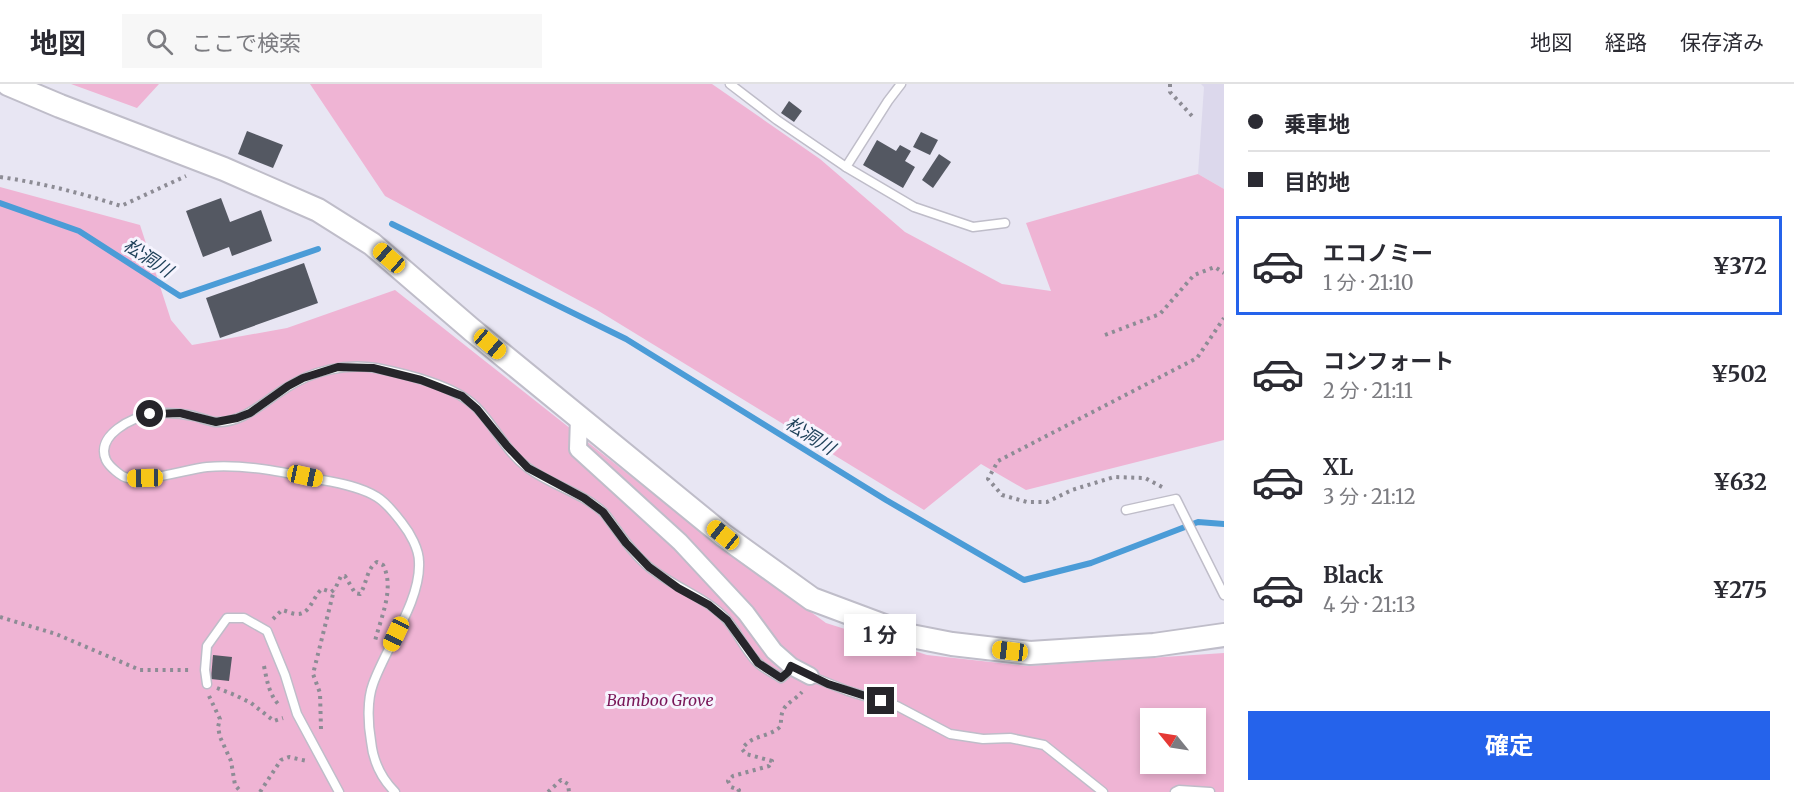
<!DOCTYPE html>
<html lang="ja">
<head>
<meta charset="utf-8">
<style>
	:root { --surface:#fff; --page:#f7f7f7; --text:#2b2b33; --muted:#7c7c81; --line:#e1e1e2; --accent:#2563eb }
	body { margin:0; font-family:Merriweather,"Noto Sans JP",serif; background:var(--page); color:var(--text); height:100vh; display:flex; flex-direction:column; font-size:22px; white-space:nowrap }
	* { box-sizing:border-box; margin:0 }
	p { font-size:20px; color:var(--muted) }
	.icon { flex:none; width:33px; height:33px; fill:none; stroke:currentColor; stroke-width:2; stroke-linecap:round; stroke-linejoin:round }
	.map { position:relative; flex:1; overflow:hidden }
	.panel { display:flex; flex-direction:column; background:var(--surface); width:570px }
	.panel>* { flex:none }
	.hud { display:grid; align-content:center; height:132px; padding:0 24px; background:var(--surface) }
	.needle { width:39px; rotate:300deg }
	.controls { position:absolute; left:1140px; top:624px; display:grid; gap:12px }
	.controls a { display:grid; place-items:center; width:66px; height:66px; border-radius:0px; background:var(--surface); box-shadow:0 3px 9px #0003; font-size:30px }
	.end { position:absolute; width:27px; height:27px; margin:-14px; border:8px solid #26252a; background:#fff; box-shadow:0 0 0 3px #fff }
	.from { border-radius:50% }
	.bubble { position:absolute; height:42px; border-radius:0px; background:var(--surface); box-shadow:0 3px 9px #0003; font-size:20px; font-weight:700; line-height:42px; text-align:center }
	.car { position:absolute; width:18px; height:36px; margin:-18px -9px; border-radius:8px; box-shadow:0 0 4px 2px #0007; background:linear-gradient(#f5c518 24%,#345 0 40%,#f5c518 0 76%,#345 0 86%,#f5c518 0) }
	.hud b { display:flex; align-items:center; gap:21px; height:57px; font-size:22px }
	.hud b+b { border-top:2px solid var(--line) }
	.hud i { width:15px; height:15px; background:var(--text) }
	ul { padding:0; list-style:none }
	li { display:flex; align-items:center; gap:18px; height:99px; margin:0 12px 9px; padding:0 12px; border:3px solid transparent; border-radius:0px }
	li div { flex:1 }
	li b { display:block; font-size:22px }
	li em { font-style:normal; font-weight:700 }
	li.selected { border-color:var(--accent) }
	li>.icon { width:54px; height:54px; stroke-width:1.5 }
	.button { display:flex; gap:12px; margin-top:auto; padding:12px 24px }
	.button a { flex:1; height:69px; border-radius:0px; background:var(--accent); color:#fff; font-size:24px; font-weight:700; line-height:69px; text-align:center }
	header { display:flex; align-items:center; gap:36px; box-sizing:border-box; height:84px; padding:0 30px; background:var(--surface); border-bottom:2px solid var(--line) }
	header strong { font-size:28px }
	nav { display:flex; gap:33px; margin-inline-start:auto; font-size:21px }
	.search { width:420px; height:54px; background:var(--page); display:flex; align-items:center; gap:15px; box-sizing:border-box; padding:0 21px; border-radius:0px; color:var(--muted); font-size:22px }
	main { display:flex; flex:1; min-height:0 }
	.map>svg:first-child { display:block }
	.built { fill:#dcd8ec }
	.green { fill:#efb4d4; fill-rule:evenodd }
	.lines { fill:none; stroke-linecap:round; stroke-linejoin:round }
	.stream { stroke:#4b9cd7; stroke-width:6 }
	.building { fill:#545862 }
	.lane-casing { stroke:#bfbdc9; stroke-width:11 }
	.street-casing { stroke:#bfbdc9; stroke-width:20 }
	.secondary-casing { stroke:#bfbdc9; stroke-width:26 }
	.path { stroke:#8d8c95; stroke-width:4; stroke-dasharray:3 4.5; stroke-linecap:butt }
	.lane { stroke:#fff; stroke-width:8 }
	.street { stroke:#fff; stroke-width:16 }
	.secondary { stroke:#fff; stroke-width:22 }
	.route { stroke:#26252a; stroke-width:8 }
	.labels { text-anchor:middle; stroke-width:6; stroke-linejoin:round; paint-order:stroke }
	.park-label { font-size:16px; font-style:italic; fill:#791658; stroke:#f6f4fe }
	.water-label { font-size:18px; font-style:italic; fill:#1d3f58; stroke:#f6f4fe }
</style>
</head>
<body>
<header>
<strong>地図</strong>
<div class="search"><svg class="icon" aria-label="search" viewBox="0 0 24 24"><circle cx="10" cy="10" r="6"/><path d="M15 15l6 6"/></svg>ここで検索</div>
<nav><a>地図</a><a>経路</a><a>保存済み</a></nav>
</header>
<main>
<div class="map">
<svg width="1224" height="708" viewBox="0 0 1224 708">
	<rect width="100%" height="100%" fill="#e8e6f3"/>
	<polygon class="built" points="1201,0 1224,0 1224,105 1198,90 1204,3"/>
	<g class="green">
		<polygon points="71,0 159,0 137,24"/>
		<polygon points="310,0 712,0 820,75 905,148 1002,200 1051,207 1026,139 1198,90 1224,105 1224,356 1026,406 981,380 924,426 597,226 385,112"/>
		<path d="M 0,103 L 140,141 L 171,236 L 192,261 L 287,244 L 395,206 L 704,450 L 826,539 L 927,571 L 1028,582 L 1224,569 L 1224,708 L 0,708 ZM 1150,634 L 1196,634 L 1196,680 L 1150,680 Z"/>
	</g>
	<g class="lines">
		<g class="stream">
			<polyline points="0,119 79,147 180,212 318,165"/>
			<polyline points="392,140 626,255 886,416 1024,496 1091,479 1198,438 1224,440"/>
		</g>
	</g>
	<g class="building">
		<polygon points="789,17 802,27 794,38 781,29"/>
		<polygon points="247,47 283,61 273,84 238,70"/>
		<polygon points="921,48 938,56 930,71 913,63"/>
		<polygon points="877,56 896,67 900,61 911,67 905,77 915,83 903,104 863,81"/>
		<polygon points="939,70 951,78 933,104 922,96"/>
		<polygon points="221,114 230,138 261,126 272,157 232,172 229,163 203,173 186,127"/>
		<polygon points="304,179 318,219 220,254 206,214"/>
		<polygon points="213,571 232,573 229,597 211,595"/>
	</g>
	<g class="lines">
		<defs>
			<g id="lane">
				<polyline points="730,0 777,36 846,83 888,17 901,0"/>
				<polyline points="846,83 914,123 973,143 1005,139"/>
				<polyline points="1126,426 1176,415 1224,511"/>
				<polyline points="810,592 848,607 897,622 950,650 983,655 1010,654 1044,661 1103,708"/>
				<polyline points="207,600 205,586 207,562 227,534 244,534 267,547 285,591 297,630 339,708"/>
				<path d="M 395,708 C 381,694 373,677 371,657 C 368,640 367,616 373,600 C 386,563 421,517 419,478 C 419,465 410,449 402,439 C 395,430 387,419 377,413 C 361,403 340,399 322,396 C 284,388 246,380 207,383 C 188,385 144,399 128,394 C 121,393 109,382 106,376 C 95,351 133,333 151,330 C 166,328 180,329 194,332 C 201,334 209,337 215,338 C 243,340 264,317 286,304 C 312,287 345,279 376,284 C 406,290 454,301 476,323 C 495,342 506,368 528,384 C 551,401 581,408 603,428 C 608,433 612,440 616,445 C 626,459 637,473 649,483 C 673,503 706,513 727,536 C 738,549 745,566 757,578 C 763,584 773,589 781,594 L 788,588 L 791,582"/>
				<polyline points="1175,708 1179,706 1210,708"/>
			</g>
			<polyline id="street" points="579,334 578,365 680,458 746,529 774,567 791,582 810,592"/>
			<polyline id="secondary" points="8,0 60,22 224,85 318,126 372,160 472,246 723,451 812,515 911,552 952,560 1030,569 1154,561 1224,551"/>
		</defs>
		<use href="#lane" class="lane-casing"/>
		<use href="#street" class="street-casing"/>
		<use href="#secondary" class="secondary-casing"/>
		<g class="path">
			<polyline points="1170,0 1170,8 1192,32"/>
			<path d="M 0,93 C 42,99 81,109 121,122 L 186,92"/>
			<polyline points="1105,251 1160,230 1194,191 1215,183 1224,189"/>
			<polyline points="1162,403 1145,394 1114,393 1072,406 1047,418 1027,418 1002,411 988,395 998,377 1197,274 1224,234"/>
			<polyline points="0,533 56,550 140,586 192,586"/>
			<path d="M 273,535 L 282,526 C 287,527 292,530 297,530 C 310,531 313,512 322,505 L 331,508 L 335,505 L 341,492 L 345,492 L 355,509 L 360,510 C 367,500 366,485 377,478 L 383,481 C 395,504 381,533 375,557"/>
			<path d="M 264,582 C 267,597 269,610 279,621"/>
			<polyline points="217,604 235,611 251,619 274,637 283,634"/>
			<polyline points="209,612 220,635 218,643 220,653 231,677 235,701 241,708"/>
			<polyline points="321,645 320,609 313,590 334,506"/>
			<polyline points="260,708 281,676 289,673 307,677"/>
			<polyline points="548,708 561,696 568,700 569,708"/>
			<path d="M 738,708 L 739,706 L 731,703 L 728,697 L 733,692 L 769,682 L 772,677 L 746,670 L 742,665 C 752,650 769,654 781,642 C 780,619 790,621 802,608"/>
		</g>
		<use href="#lane" class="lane"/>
		<use href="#street" class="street"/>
		<use href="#secondary" class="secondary"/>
	</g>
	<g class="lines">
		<polyline class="route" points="150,330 180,329 216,338 237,334 250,329 288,302 303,294 338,283 373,284 421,296 462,312 477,325 507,362 528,384 584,414 603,428 626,459 649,483 678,504 709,521 727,536 758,579 781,594 788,588 791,582 828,600 881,617"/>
	</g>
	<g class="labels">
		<g class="park-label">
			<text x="660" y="622">Bamboo Grove</text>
		</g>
		<g class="water-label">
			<text transform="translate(148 174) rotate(33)" y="6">松洞川</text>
			<text transform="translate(810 352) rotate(32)" y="6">松洞川</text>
		</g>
	</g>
</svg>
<div class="controls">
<a><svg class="needle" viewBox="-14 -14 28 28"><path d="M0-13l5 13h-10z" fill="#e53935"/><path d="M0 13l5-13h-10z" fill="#7c7c81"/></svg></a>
</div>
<i class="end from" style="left:150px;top:330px"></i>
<i class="end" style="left:881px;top:617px"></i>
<div class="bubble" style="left:844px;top:530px;width:72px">1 分</div>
<i class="car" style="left:389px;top:174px;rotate:311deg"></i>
<i class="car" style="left:490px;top:260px;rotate:130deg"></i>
<i class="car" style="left:305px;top:392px;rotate:102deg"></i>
<i class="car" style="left:145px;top:394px;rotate:269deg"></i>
<i class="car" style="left:723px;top:451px;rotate:309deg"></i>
<i class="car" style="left:396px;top:550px;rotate:205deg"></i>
<i class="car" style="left:1010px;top:567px;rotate:277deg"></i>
</div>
<section class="panel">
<div class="hud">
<b><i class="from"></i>乗車地</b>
<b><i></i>目的地</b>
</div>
<ul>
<li class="selected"><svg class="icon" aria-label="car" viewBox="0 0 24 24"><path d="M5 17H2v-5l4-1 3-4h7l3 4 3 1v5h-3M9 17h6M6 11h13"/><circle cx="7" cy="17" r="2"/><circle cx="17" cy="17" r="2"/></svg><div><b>エコノミー</b><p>1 分 · 21:10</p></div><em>¥372</em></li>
<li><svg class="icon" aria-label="car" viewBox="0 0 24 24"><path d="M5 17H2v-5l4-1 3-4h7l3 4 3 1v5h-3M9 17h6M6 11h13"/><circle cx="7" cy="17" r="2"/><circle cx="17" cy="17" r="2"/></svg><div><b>コンフォート</b><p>2 分 · 21:11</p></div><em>¥502</em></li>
<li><svg class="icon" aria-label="car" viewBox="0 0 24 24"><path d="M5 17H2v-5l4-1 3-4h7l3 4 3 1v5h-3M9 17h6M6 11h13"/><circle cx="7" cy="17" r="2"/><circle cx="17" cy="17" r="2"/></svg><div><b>XL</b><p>3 分 · 21:12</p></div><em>¥632</em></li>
<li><svg class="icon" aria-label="car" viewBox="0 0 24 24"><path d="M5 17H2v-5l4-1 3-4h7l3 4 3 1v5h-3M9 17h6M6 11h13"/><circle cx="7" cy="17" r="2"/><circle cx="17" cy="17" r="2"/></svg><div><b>Black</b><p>4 分 · 21:13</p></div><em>¥275</em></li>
</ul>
<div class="button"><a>確定</a></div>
</section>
</main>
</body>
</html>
